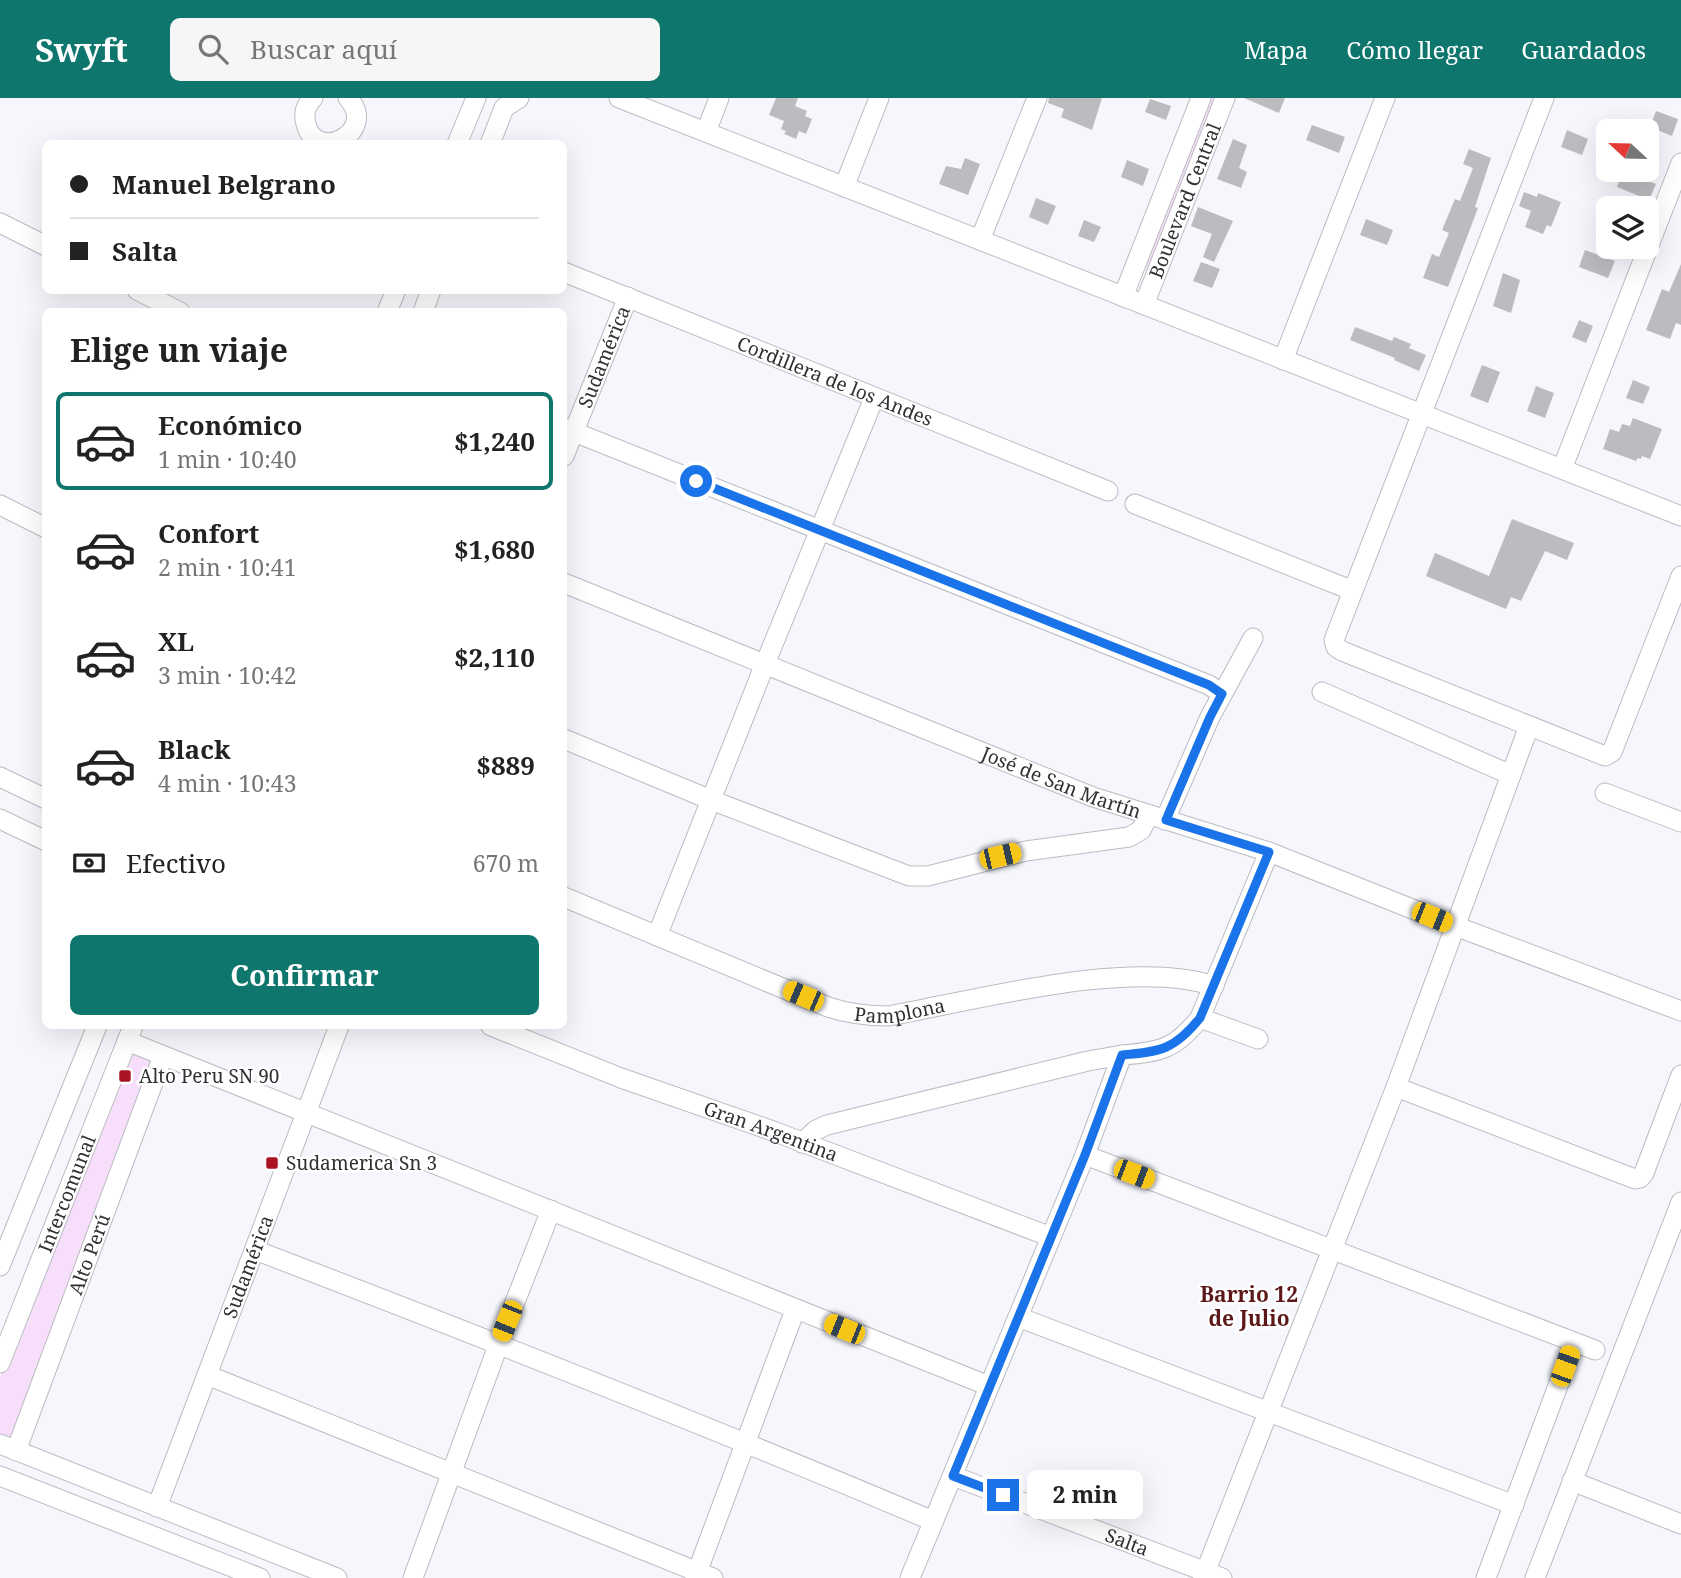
<!DOCTYPE html>
<html lang="es">
<head>
<meta charset="utf-8">
<style>
	:root { --surface:#fff; --page:#f6f6f6; --text:#222; --muted:#767676; --line:#e0e0e0; --accent:#0f766e }
	body { margin:0; font-family:"Noto Serif",serif; background:var(--page); color:var(--text); height:100vh; display:flex; flex-direction:column; font-size:26px; white-space:nowrap }
	* { box-sizing:border-box; margin:0 }
	p { font-size:23px; color:var(--muted) }
	.icon { flex:none; width:38px; height:38px; fill:none; stroke:currentColor; stroke-width:2; stroke-linecap:round; stroke-linejoin:round }
	.map { position:relative; flex:1; overflow:hidden }
	.drawer { position:absolute; left:42px; top:210px; width:525px; height:721px; display:flex; flex-direction:column; background:var(--surface); border-radius:10px; box-shadow:0 7px 28px #0002 }
	.drawer>* { flex:none }
	.banner { position:absolute; left:42px; top:42px; width:525px; height:154px; border-radius:10px; box-shadow:0 7px 28px #0002; display:grid; align-content:center; height:154px; padding:0 28px; background:var(--surface) }
	.needle { width:46px; rotate:292deg }
	.buttons { position:absolute; left:1596px; top:21px; display:grid; gap:14px }
	.buttons a { display:grid; place-items:center; width:63px; height:63px; border-radius:10px; background:var(--surface); box-shadow:0 7px 28px #0002; font-size:35px }
	.end { position:absolute; width:32px; height:32px; margin:-16px; border:9px solid #1a73e8; background:#fff; box-shadow:0 0 0 4px #fff }
	.from { border-radius:50% }
	.bubble { position:absolute; height:49px; border-radius:10px; background:var(--surface); box-shadow:0 7px 28px #0002; font-size:23px; font-weight:700; line-height:49px; text-align:center }
	.car { position:absolute; width:21px; height:42px; margin:-21px -10px; border-radius:9px; box-shadow:0 0 5px 2px #0007; background:linear-gradient(#f5c518 24%,#345 0 40%,#f5c518 0 76%,#345 0 86%,#f5c518 0) }
	.banner b { display:flex; align-items:center; gap:24px; height:66px; font-size:26px }
	.banner b+b { border-top:2px solid var(--line) }
	.banner i { width:18px; height:18px; background:var(--text) }
	ul { padding:0; list-style:none }
	li { display:flex; align-items:center; gap:21px; height:98px; margin:0 14px 10px; padding:0 14px; border:4px solid transparent; border-radius:10px }
	li div { flex:1 }
	li b { display:block; font-size:26px }
	li em { font-style:normal; font-weight:700 }
	li.on { border-color:var(--accent) }
	li>.icon { width:63px; height:63px; stroke-width:1.5 }
	h2 { padding:0 28px; font-size:32px; line-height:84px }
	.pay { display:flex; align-items:center; gap:18px; height:77px; padding:0 28px; font-size:26px }
	.pay p { margin-inline-start:auto }
	.cta { display:flex; gap:14px; margin-top:auto; padding:14px 28px }
	.cta a { flex:1; height:80px; border-radius:10px; background:var(--accent); color:#fff; font-size:28px; font-weight:700; line-height:80px; text-align:center }
	header { display:flex; align-items:center; gap:42px; box-sizing:border-box; height:98px; padding:0 35px; background:var(--accent); color:#fff }
	header strong { font-size:33px }
	nav { display:flex; gap:38px; margin-inline-start:auto; font-size:24px }
	.search { width:490px; height:63px; background:var(--page); display:flex; align-items:center; gap:18px; box-sizing:border-box; padding:0 24px; border-radius:10px; color:var(--muted); font-size:26px }
	.map>svg:first-child { display:block }
	.green { fill:#f7dffc }
	.building { fill:#bdbbc0 }
	.lines { fill:none; stroke-linecap:round; stroke-linejoin:round }
	.minor-casing { stroke:#bbbcc1; stroke-width:21 }
	.minor { stroke:#fff; stroke-width:19 }
	.route { stroke:#1a73e8; stroke-width:9 }
	.poi-dot { fill:#aa1424; stroke:#fff; stroke-width:2.5 }
	.labels { text-anchor:middle; stroke-width:5; stroke-linejoin:round; paint-order:stroke }
	.street-label { font-size:19px; fill:#313133; stroke:#fff }
	.poi-label { font-size:19px; fill:#313133; stroke:#fff; text-anchor:start }
	.neighbourhood-label { font-size:21px; font-weight:bold; fill:#5d191a; stroke:#fff }
</style>
</head>
<body>
<header>
<strong>Swyft</strong>
<div class="search"><svg class="icon" aria-label="search" viewBox="0 0 24 24"><circle cx="10" cy="10" r="6"/><path d="M15 15l6 6"/></svg>Buscar aquí</div>
<nav><a>Mapa</a><a>Cómo llegar</a><a>Guardados</a></nav>
</header>
<div class="map">
<svg width="1681" height="1480" viewBox="0 0 1681 1480">
	<rect width="100%" height="100%" fill="#f6f7fd"/>
	<g class="green">
		<polygon points="1209,0 1216,0 1149,169 1145,170 1144,168"/>
		<polygon points="129,955 154,964 16,1342 0,1336 0,1279"/>
	</g>
	<g class="building">
		<polygon points="776,0 798,0 795,8 807,13 805,18 812,21 806,36 799,33 796,41 784,36 786,33 781,31 784,23 769,17"/>
		<polygon points="1049,0 1102,0 1092,32 1061,19 1064,11 1048,5"/>
		<polygon points="1244,0 1285,0 1279,15"/>
		<polygon points="1150,1 1171,8 1166,22 1145,14"/>
		<polygon points="1656,13 1678,21 1672,38 1650,29"/>
		<polygon points="1312,27 1345,39 1339,55 1306,42"/>
		<polygon points="1567,32 1588,41 1582,57 1561,49"/>
		<polygon points="1233,41 1247,47 1239,70 1247,74 1241,90 1217,81"/>
		<polygon points="1469,51 1491,60 1475,109 1478,110 1475,118 1448,189 1423,180 1432,156 1439,159 1449,135 1442,132 1455,101 1460,103 1473,70 1463,66"/>
		<polygon points="965,60 980,66 968,97 939,86 946,68 961,71"/>
		<polygon points="1127,62 1149,71 1143,88 1121,79"/>
		<polygon points="1623,73 1656,86 1649,102 1617,89"/>
		<polygon points="1524,94 1537,99 1538,95 1561,104 1551,129 1547,127 1543,136 1525,129 1531,113 1519,108"/>
		<polygon points="1036,100 1056,108 1048,127 1029,119"/>
		<polygon points="1198,109 1233,123 1214,164 1203,159 1212,136 1191,128"/>
		<polygon points="1366,121 1393,132 1387,147 1360,137"/>
		<polygon points="1084,122 1101,129 1094,144 1078,138"/>
		<polygon points="1585,152 1615,163 1608,180 1579,169"/>
		<polygon points="1201,164 1220,171 1212,190 1193,183"/>
		<polygon points="1681,166 1681,227 1676,225 1670,241 1646,232 1662,191 1669,194"/>
		<polygon points="1503,175 1520,182 1511,215 1493,208"/>
		<polygon points="1579,222 1593,228 1586,245 1572,239"/>
		<polygon points="1355,229 1392,243 1394,239 1411,246 1409,250 1426,257 1419,273 1394,262 1395,260 1350,242"/>
		<polygon points="1482,267 1500,274 1488,305 1470,298"/>
		<polygon points="1633,282 1650,289 1643,306 1626,300"/>
		<polygon points="1536,288 1554,295 1545,320 1527,313"/>
		<polygon points="1633,320 1662,331 1650,361 1642,358 1641,361 1638,360 1636,363 1603,351 1610,331 1619,334 1622,326 1630,328"/>
		<polygon points="1512,421 1574,445 1567,462 1545,453 1521,503 1511,499 1506,511 1426,478 1435,455 1489,478"/>
	</g>
	<g class="lines">
		<defs>
			<g id="minor">
				<path d="M 313,0 C 306,7 303,16 306,26 C 316,66 379,34 348,0"/>
				<polyline points="619,0 1681,418"/>
				<polyline points="1544,0 1334,542 1336,549 1342,553 1605,658 1612,654 1681,478"/>
				<polyline points="706,34 719,0"/>
				<polyline points="457,46 476,0"/>
				<polyline points="490,46 504,10 519,0"/>
				<polyline points="844,89 879,0"/>
				<polyline points="0,125 46,148"/>
				<polyline points="980,142 1037,0"/>
				<path id="s1" d="M 564,174 L 1108,393"/>
				<polyline points="137,192 180,214"/>
				<polyline points="1123,199 1201,0"/>
				<path id="s2" d="M 1144,207 L 1225,0"/>
				<polyline points="387,214 396,192"/>
				<polyline points="423,214 431,192"/>
				<polyline points="1283,262 1385,0"/>
				<polyline points="564,330 1209,587 1222,596"/>
				<path id="s3" d="M 564,358 L 628,199"/>
				<polyline points="1562,371 1681,65"/>
				<polyline points="1135,406 1351,492"/>
				<polyline points="0,407 46,430"/>
				<path id="s4" d="M 564,485 L 1093,699 L 1269,754 L 1455,828 L 1681,913"/>
				<polyline points="1322,594 1511,677"/>
				<polyline points="564,641 711,702 909,778 928,778 1026,753 1129,739 1141,732 1149,717"/>
				<polyline points="0,679 46,701"/>
				<polyline points="1605,695 1681,724"/>
				<polyline points="0,721 46,743"/>
				<polyline points="1165,722 1210,619 1253,540"/>
				<path id="s5" d="M 564,799 L 828,909 C 849,916 867,918 889,918 C 976,902 1132,860 1214,888"/>
				<polyline points="657,838 765,566 874,300"/>
				<polyline points="1200,920 1258,941"/>
				<path id="s6" d="M 491,928 L 621,980 L 773,1033 L 1051,1139"/>
				<polyline points="127,943 989,1288"/>
				<polyline points="1396,989 1635,1081 1640,1080 1644,1075 1681,977"/>
				<polyline points="802,1045 816,1032 827,1027 1088,963 1122,957"/>
				<polyline points="1085,1057 1595,1252"/>
				<path d="M 255,1152 C 482,1239 709,1328 933,1423"/>
				<polyline points="0,1168 97,928"/>
				<polyline points="1018,1219 1514,1407"/>
				<path id="s7" d="M 0,1265 L 133,928"/>
				<polyline points="207,1277 713,1480"/>
				<polyline points="0,1346 337,1480"/>
				<path id="s8" d="M 16,1353 L 163,958"/>
				<polyline points="0,1378 260,1480"/>
				<path id="s9" d="M 953,1378 L 1222,1480"/>
				<polyline points="1572,1383 1681,1426"/>
				<path id="s10" d="M 157,1409 L 339,928"/>
				<polyline points="413,1480 499,1245 551,1112"/>
				<polyline points="695,1480 795,1212"/>
				<path d="M 910,1480 L 1085,1057 L 1122,957 C 1161,954 1175,951 1200,920 L 1269,754"/>
				<polyline points="1203,1480 1396,989 1529,628"/>
				<polyline points="1486,1480 1574,1245"/>
				<polyline points="1535,1480 1681,1104"/>
			</g>
		</defs>
		<use href="#minor" class="minor-casing"/>
		<use href="#minor" class="minor"/>
	</g>
	<g class="lines">
		<path class="route" d="M 696,383 L 1209,587 L 1222,596 L 1210,619 L 1166,722 L 1269,754 L 1200,920 C 1175,951 1161,954 1122,957 L 1085,1057 L 953,1378 L 1003,1397"/>
	</g>
	<g class="poi-dot">
		<rect x="118" y="971" width="14" height="14" rx="3.5"/>
		<rect x="265" y="1058" width="14" height="14" rx="3.5"/>
	</g>
	<g class="labels">
		<g class="street-label">
			<text dy="7" stroke="none"><textPath href="#s2" startOffset="112">Boulevard Central</textPath></text>
			<text dy="7" stroke="none"><textPath href="#s3" startOffset="107">Sudamérica</textPath></text>
			<text dy="7" stroke="none"><textPath href="#s1" startOffset="292">Cordillera de los Andes</textPath></text>
			<text dy="7" stroke="none"><textPath href="#s4" startOffset="536">José de San Martín</textPath></text>
			<text dy="7" stroke="none"><textPath href="#s5" startOffset="359">Pamplona</textPath></text>
			<text dy="7" stroke="none"><textPath href="#s6" startOffset="299">Gran Argentina</textPath></text>
			<text dy="7" stroke="none"><textPath href="#s7" startOffset="182">Intercomunal</textPath></text>
			<text dy="7" stroke="none"><textPath href="#s8" startOffset="210">Alto Perú</textPath></text>
			<text dy="7" stroke="none"><textPath href="#s10" startOffset="257">Sudamérica</textPath></text>
			<text dy="7" stroke="none"><textPath href="#s9" startOffset="186">Salta</textPath></text>
		</g>
		<g class="poi-label">
			<text x="139" y="985">Alto Peru SN 90</text>
			<text x="286" y="1072">Sudamerica Sn 3</text>
		</g>
		<g class="neighbourhood-label">
			<text x="1249" y="1204">Barrio 12<tspan x="1249" dy="24">de Julio</tspan></text>
		</g>
	</g>
</svg>
<div class="buttons">
<a><svg class="needle" viewBox="-14 -14 28 28"><path d="M0-13l5 13h-10z" fill="#e53935"/><path d="M0 13l5-13h-10z" fill="#767676"/></svg></a>
<a><svg class="icon" aria-label="layers" viewBox="0 0 24 24"><path d="M12 4l9 5-9 5-9-5zM3 14l9 5 9-5"/></svg></a>
</div>
<i class="end from" style="left:696px;top:383px"></i>
<i class="end" style="left:1003px;top:1397px"></i>
<div class="bubble" style="left:1027px;top:1372px;width:116px">2 min</div>
<i class="car" style="left:1000px;top:758px;rotate:77deg"></i>
<i class="car" style="left:1432px;top:819px;rotate:112deg"></i>
<i class="car" style="left:803px;top:898px;rotate:293deg"></i>
<i class="car" style="left:1134px;top:1076px;rotate:111deg"></i>
<i class="car" style="left:507px;top:1223px;rotate:202deg"></i>
<i class="car" style="left:844px;top:1231px;rotate:292deg"></i>
<i class="car" style="left:1565px;top:1268px;rotate:20deg"></i>
<div class="banner">
<b><i class="from"></i>Manuel Belgrano</b>
<b><i></i>Salta</b>
</div>
<section class="drawer">
<h2>Elige un viaje</h2>
<ul>
<li class="on"><svg class="icon" aria-label="car" viewBox="0 0 24 24"><path d="M5 17H2v-5l4-1 3-4h7l3 4 3 1v5h-3M9 17h6M6 11h13"/><circle cx="7" cy="17" r="2"/><circle cx="17" cy="17" r="2"/></svg><div><b>Económico</b><p>1 min · 10:40</p></div><em>$1,240</em></li>
<li><svg class="icon" aria-label="car" viewBox="0 0 24 24"><path d="M5 17H2v-5l4-1 3-4h7l3 4 3 1v5h-3M9 17h6M6 11h13"/><circle cx="7" cy="17" r="2"/><circle cx="17" cy="17" r="2"/></svg><div><b>Confort</b><p>2 min · 10:41</p></div><em>$1,680</em></li>
<li><svg class="icon" aria-label="car" viewBox="0 0 24 24"><path d="M5 17H2v-5l4-1 3-4h7l3 4 3 1v5h-3M9 17h6M6 11h13"/><circle cx="7" cy="17" r="2"/><circle cx="17" cy="17" r="2"/></svg><div><b>XL</b><p>3 min · 10:42</p></div><em>$2,110</em></li>
<li><svg class="icon" aria-label="car" viewBox="0 0 24 24"><path d="M5 17H2v-5l4-1 3-4h7l3 4 3 1v5h-3M9 17h6M6 11h13"/><circle cx="7" cy="17" r="2"/><circle cx="17" cy="17" r="2"/></svg><div><b>Black</b><p>4 min · 10:43</p></div><em>$889</em></li>
</ul>
<div class="pay"><svg class="icon" aria-label="cash" viewBox="0 0 24 24"><path d="M3 7h18v10H3z"/><circle cx="12" cy="12" r="2"/></svg>Efectivo<p>670 m</p></div>
<div class="cta"><a>Confirmar</a></div>
</section>
</div>
</body>
</html>
